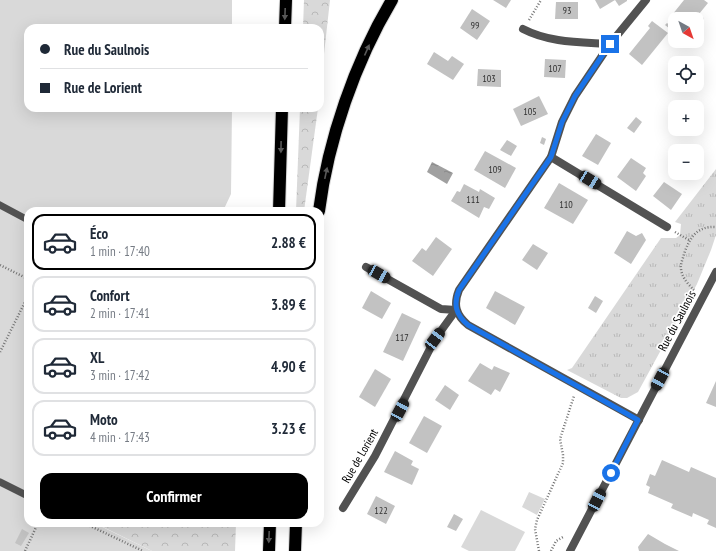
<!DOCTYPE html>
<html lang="fr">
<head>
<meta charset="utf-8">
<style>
	:root { --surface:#fff; --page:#f6f6f7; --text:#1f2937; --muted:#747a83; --line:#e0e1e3; --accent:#000 }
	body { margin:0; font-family:"PT Sans Narrow",sans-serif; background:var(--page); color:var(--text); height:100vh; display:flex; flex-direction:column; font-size:15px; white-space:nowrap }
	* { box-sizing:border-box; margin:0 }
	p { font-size:13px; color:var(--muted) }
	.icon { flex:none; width:22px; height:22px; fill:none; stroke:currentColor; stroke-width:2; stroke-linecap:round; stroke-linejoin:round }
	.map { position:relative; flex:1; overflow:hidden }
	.details { position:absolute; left:24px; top:207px; width:300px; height:320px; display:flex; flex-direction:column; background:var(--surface); border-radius:12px; box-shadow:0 4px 16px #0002 }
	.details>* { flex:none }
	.hud { position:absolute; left:24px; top:24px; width:300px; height:88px; border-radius:12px; box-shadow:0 4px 16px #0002; display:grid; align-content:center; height:88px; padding:0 16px; background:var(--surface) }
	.needle { width:26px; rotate:140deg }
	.fabs { position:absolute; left:668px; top:12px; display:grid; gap:8px }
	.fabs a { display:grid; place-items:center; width:36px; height:36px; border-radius:8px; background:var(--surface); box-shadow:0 4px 16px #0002; font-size:20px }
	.end { position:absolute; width:18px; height:18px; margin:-9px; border:5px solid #1a73e8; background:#fff; box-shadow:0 0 0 2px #fff }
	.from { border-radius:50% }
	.car { position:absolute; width:12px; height:24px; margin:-12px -6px; border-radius:5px; box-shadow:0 0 3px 1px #0007; background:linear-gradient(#222 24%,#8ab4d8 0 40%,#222 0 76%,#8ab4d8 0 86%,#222 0) }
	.hud b { display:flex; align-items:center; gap:14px; height:38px; font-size:15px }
	.hud b+b { border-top:1px solid var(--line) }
	.hud i { width:10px; height:10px; background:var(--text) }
	ul { padding:7px 0 0; list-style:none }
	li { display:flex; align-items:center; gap:12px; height:56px; margin:0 8px 6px; padding:0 8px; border:2px solid var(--line); border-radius:12px }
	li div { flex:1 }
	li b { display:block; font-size:15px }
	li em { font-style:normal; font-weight:800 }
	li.current { border-color:var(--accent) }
	li>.icon { width:36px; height:36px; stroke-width:1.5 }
	.primary-button { display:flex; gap:8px; margin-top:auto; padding:8px 16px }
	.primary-button a { flex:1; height:46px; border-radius:12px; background:var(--accent); color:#fff; font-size:16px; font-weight:800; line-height:46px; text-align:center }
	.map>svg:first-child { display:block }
	.grass { fill:url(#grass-tufts) }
	.forest { fill:url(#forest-crowns) }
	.green { fill:#d9d9d9 }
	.water { fill:url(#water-ripples) }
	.building { fill:#c2c2c2 }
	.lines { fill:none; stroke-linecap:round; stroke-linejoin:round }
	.motorway-casing { stroke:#dbdbdb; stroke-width:14 }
	.path { stroke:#747474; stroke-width:2.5; stroke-dasharray:1 2; stroke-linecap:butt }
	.service { stroke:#525252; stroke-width:7 }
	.minor { stroke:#525252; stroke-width:8 }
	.tertiary { stroke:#525252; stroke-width:8 }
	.motorway { stroke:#000; stroke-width:12 }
	.oneway { fill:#595959 }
	.route { stroke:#1a73e8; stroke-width:5 }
	.labels { text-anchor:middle; stroke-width:3.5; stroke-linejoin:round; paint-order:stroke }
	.number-label { font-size:10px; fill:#303030 }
	.street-label { font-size:12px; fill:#000; stroke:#fff }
</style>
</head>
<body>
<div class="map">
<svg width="716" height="551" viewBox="0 0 716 551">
	<defs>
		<pattern id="grass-tufts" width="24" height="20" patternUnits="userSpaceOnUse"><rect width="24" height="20" fill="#d9d9d9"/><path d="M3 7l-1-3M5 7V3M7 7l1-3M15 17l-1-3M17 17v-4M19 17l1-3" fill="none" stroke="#b8b8b8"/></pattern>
		<pattern id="forest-crowns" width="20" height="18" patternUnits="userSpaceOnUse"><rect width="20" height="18" fill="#d9d9d9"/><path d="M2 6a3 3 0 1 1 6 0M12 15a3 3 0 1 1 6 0" fill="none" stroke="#b8b8b8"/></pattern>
		<pattern id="water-ripples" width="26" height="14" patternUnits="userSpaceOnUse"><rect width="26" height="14" fill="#a0a0a0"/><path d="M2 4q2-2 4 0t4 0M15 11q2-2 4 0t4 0" fill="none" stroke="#888"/></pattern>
	</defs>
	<rect width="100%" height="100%" fill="#fff"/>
	<polygon class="grass" points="716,169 716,235 711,250 697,284 638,392 627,398 621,398 567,370 572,368 661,238 676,238 680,235 681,224 675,222"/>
	<g class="forest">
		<polygon points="304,0 330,0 320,90 320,28 303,28"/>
		<polygon points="300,108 318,108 304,211 296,211"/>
		<polygon points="95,523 236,523 235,551 152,551"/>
	</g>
	<g class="green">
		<polygon points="0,0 232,0 232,28 28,28 28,108 232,108 231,194 223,211 28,211 28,523 94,523 152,551 0,551"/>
		<polygon points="529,492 545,499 537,515 522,507"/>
		<polygon points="481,510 525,532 515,551 469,551 461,547"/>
	</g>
	<polygon class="water" points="432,162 453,173 447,184 427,172"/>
	<g class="building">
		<polygon points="493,0 511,0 506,8"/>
		<polygon points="595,0 615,0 600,9"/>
		<polygon points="615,0 627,0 627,1 619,6"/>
		<polygon points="684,0 704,0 708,3 699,14 704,18 704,21 697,31 697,19 677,19 672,15"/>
		<polygon points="556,2 578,2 578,19 555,19"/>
		<polygon points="472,9 490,21 477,40 460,28"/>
		<polygon points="652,21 668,33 642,65 629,54 650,28 648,26"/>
		<polygon points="667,23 675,30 675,33 665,25"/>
		<polygon points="434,52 448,61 452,56 464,64 453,80 427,64"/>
		<polygon points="545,59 566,60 565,78 544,77"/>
		<polygon points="478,69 501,70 501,87 477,86"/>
		<polygon points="539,96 548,114 521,126 513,109"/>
		<polygon points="636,117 642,122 634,133 627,128"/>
		<polygon points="596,134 611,143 598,165 582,156"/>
		<polygon points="542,137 546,139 544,145 540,143"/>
		<polygon points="507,140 517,146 511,156 500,150"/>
		<polygon points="485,151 516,168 505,188 474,170"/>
		<polygon points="631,158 646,168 643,173 646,176 636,191 617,177"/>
		<polygon points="697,159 704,162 699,174 697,174"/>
		<polygon points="664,182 682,194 671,210 653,196"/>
		<polygon points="559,183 588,200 573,224 544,208"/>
		<polygon points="464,184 479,192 480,189 495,198 489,209 484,207 479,218 451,201 457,191 460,192"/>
		<polygon points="627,231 636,236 642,233 646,240 631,264 614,253"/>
		<polygon points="436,237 452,249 433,276 412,261 422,248 426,251"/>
		<polygon points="533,244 548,253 537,270 522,260"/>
		<polygon points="371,291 391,303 382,319 362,308"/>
		<polygon points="495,291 525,307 515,325 486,308"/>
		<polygon points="595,296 603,301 596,313 588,308"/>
		<polygon points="402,313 421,322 403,361 383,352"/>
		<polygon points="480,363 492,370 494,366 510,373 500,392 495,389 491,395 468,381"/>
		<polygon points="375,369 391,379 375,407 359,397"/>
		<polygon points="716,381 716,407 706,403"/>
		<polygon points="445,385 459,395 450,410 435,400"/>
		<polygon points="424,416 442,426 427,453 409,443"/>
		<polygon points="395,451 413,461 411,465 419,469 412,485 384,472"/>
		<polygon points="662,460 689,472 691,467 716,478 716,528 707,524 709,520 693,513 692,517 671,508 673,504 648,493 650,487 646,485 650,474 655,476"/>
		<polygon points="376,496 395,506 386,524 367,514"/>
		<polygon points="454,514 463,519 456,531 447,527"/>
		<polygon points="22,529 29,533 21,546 15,543"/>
		<polygon points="648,534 665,544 679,551 639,551 638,547"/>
	</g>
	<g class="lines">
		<defs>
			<g id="motorway">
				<polyline points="285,28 286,0"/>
				<polyline points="279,211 282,108"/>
				<path d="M 319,211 C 328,140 355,62 392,0"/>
				<polyline points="269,551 270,523"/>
				<polyline points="295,551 296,523"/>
			</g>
		</defs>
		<use href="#motorway" class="motorway-casing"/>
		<g class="path">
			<polyline points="529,20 541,0"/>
			<polyline points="675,232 689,240"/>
			<polyline points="0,265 28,279"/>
			<path d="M 694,290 C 689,285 682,278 681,269 C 680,264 683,259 684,254 C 690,237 697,226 716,227"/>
			<polyline points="0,352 28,296"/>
			<polyline points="84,523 143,551"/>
			<polyline points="25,551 38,523"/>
			<polyline points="539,551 535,529 537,520 563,463 563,455 560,439 574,396"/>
			<polyline points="551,551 556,541 563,537"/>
		</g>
		<g class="service">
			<polyline points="0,205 28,220"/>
			<polyline points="0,482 28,496"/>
		</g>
		<g class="minor">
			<path d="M 523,29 C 550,43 580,42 610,44"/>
			<polyline points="551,157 667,227"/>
			<polyline points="366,267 441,309 456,310"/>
			<path d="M 639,420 L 468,325 C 456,315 453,305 459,290 L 551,157 L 562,122 L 575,96 L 610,44 L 646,0"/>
			<polyline points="343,508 375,456 435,339 456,310"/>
		</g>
		<polyline class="tertiary" points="570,551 716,272"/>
		<use href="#motorway" class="motorway"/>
	</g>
	<defs><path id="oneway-solid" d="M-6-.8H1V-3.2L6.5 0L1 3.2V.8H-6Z"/></defs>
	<g class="oneway">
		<use href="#oneway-solid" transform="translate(285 14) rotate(92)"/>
		<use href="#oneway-solid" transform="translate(367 50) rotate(-66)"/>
		<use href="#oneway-solid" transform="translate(281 147) rotate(91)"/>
		<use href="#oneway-solid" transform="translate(326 173) rotate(-78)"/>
		<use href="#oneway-solid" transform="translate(269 537) rotate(92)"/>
	</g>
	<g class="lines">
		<path class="route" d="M 610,44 L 575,96 L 562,122 L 551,157 L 459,290 C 453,305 456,315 468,325 L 638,420 L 611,473"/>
	</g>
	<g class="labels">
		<g class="number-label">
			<text x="567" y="14">93</text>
			<text x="475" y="29">99</text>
			<text x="555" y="72">107</text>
			<text x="489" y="82">103</text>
			<text x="530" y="115">105</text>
			<text x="495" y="173">109</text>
			<text x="473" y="203">111</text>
			<text x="566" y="208">110</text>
			<text x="402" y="341">117</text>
			<text x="381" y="514">122</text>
		</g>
		<g class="street-label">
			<text transform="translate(677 321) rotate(-62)" y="4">Rue du Saulnois</text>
			<text transform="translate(360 456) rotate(-60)" y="4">Rue de Lorient</text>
		</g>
	</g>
</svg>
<div class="fabs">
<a><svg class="needle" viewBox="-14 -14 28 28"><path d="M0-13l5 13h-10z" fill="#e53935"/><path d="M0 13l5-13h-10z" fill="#747a83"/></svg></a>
<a><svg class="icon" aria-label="locate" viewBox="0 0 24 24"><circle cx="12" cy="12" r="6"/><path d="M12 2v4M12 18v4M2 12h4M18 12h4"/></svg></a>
<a>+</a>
<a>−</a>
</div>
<i class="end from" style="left:611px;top:473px"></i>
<i class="end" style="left:610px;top:44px"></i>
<i class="car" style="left:590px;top:180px;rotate:121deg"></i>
<i class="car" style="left:379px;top:274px;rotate:119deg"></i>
<i class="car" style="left:435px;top:339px;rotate:37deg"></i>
<i class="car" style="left:660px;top:379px;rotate:208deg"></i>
<i class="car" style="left:400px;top:410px;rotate:28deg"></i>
<i class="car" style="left:597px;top:500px;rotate:27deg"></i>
<div class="hud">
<b><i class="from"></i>Rue du Saulnois</b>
<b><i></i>Rue de Lorient</b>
</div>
<section class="details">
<ul>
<li class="current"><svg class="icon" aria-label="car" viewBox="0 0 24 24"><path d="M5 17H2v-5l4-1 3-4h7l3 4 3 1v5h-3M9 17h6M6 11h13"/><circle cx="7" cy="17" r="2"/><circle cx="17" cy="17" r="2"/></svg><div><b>Éco</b><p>1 min · 17:40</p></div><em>2.88 €</em></li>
<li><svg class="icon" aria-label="car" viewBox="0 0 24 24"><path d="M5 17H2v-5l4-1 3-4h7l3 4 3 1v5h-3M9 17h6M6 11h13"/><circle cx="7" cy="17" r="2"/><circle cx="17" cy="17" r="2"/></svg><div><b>Confort</b><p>2 min · 17:41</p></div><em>3.89 €</em></li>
<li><svg class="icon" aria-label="car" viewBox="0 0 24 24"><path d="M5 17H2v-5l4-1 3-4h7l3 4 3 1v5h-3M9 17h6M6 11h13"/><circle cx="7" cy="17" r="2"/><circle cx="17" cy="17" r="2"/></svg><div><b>XL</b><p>3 min · 17:42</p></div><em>4.90 €</em></li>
<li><svg class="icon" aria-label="car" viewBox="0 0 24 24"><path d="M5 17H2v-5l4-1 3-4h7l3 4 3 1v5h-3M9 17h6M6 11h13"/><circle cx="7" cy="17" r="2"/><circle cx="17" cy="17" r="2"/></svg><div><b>Moto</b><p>4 min · 17:43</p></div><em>3.23 €</em></li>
</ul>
<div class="primary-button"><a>Confirmer</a></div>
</section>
</div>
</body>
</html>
